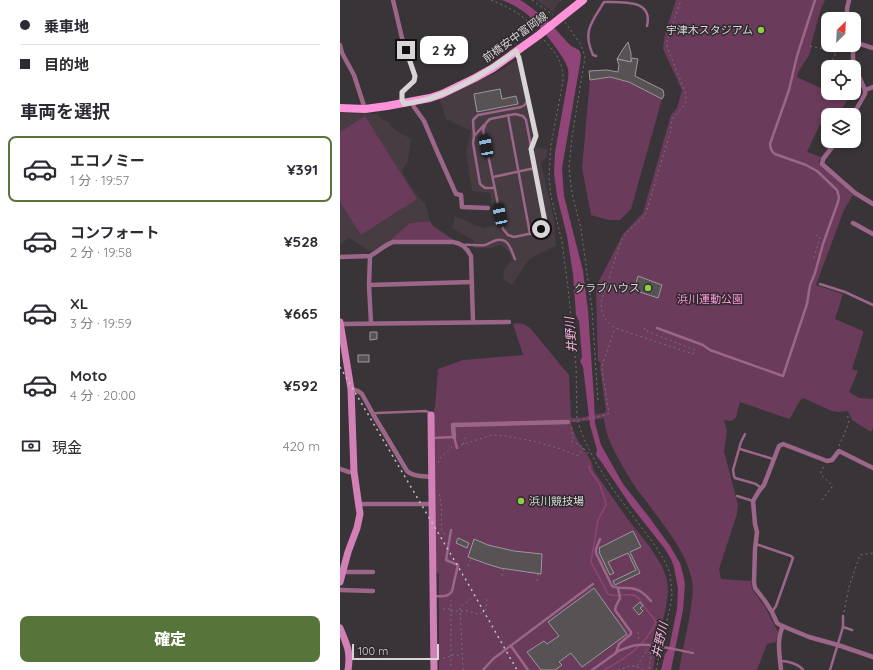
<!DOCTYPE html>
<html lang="ja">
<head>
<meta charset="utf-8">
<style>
	:root { --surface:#fff; --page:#f7f7f7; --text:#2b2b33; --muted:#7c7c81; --line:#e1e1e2; --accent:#57743b }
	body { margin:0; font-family:Quicksand,"Noto Sans JP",sans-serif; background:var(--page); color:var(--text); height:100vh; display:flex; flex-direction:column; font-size:15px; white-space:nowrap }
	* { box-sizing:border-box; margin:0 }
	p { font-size:13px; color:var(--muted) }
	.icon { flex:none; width:22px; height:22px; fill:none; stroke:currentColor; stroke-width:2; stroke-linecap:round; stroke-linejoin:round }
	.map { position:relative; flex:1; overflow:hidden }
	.drawer { display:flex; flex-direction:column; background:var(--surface); width:340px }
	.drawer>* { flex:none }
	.top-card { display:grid; align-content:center; height:88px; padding:0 20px; background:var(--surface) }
	.needle { width:26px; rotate:24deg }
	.controls { position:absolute; left:481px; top:12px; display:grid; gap:8px }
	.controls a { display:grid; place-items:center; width:40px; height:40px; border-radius:8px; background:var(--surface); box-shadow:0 2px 6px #0003; font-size:20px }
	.scale { position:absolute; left:12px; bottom:10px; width:87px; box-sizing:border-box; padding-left:4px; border:2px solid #d8d5d6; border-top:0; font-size:11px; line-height:14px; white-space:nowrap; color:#d8d5d6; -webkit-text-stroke:3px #2f2a2d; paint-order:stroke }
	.end { position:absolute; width:18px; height:18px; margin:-9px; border:5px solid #d8d5d6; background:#111; box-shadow:0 0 0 2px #111 }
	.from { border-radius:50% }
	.bubble { position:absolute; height:28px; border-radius:8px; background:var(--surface); box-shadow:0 2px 6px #0003; font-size:13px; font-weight:800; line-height:28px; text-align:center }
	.car { position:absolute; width:12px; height:24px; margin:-12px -6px; border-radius:5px; box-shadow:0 0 3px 1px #0007; background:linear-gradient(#222 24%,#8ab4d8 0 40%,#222 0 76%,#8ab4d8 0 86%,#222 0) }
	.top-card b { display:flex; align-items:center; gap:14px; height:38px; font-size:15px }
	.top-card b+b { border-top:1px solid var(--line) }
	.top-card i { width:10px; height:10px; background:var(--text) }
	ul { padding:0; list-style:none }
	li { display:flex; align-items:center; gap:12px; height:66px; margin:0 8px 6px; padding:0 12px; border:2px solid transparent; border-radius:8px }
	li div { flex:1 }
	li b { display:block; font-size:15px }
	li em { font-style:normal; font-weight:800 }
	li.selected { border-color:var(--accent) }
	li>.icon { width:36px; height:36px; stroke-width:1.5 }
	h2 { padding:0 20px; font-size:18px; line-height:48px }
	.pay { display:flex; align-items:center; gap:10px; height:44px; padding:0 20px; font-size:15px }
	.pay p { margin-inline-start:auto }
	.primary-button { display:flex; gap:8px; margin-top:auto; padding:8px 20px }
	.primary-button a { flex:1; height:46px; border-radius:8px; background:var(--accent); color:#fff; font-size:16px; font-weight:800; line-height:46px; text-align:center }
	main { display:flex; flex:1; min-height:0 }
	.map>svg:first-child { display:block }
	.built { fill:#463c42 }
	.green { fill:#6a3b5a }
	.water { fill:#904478 }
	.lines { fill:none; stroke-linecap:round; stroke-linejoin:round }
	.stream { stroke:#904478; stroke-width:1.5 }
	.building { fill:#575355; stroke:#9d989b }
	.path { stroke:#767274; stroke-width:1; stroke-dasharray:2 3; stroke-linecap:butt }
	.lane { stroke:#9b6688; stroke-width:2.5 }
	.street { stroke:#9b6688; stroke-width:4.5 }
	.secondary { stroke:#d380b6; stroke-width:7 }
	.primary { stroke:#fe93da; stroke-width:8 }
	.rail { stroke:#c6c3c4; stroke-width:1.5; stroke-dasharray:2 4; stroke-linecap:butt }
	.route { stroke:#d8d5d6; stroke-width:5 }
	.poi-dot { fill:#8dce44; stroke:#2f2a2d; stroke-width:1.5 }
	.labels { text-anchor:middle; stroke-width:3; stroke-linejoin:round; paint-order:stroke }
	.poi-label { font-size:11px; fill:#d8d5d6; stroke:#2f2a2d; text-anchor:end }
	.street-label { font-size:11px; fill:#d8d5d6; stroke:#2f2a2d }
	.park-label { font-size:11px; fill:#fe95da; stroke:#2f2a2d }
	.water-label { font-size:12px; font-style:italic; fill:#f8b7e0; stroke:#2f2a2d }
</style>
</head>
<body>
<main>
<section class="drawer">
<div class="top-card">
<b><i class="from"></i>乗車地</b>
<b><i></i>目的地</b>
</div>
<h2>車両を選択</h2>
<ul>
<li class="selected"><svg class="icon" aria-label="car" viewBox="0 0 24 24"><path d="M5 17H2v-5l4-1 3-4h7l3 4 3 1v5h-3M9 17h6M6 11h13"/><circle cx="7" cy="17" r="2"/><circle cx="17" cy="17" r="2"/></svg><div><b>エコノミー</b><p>1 分 · 19:57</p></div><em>¥391</em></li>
<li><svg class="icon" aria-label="car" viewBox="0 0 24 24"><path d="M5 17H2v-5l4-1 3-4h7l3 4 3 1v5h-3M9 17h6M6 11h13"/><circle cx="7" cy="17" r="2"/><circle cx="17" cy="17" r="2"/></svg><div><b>コンフォート</b><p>2 分 · 19:58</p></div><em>¥528</em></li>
<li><svg class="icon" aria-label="car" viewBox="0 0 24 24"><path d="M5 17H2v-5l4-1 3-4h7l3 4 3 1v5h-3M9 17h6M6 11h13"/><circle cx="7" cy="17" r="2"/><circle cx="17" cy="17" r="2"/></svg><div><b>XL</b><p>3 分 · 19:59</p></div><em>¥665</em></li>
<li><svg class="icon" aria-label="car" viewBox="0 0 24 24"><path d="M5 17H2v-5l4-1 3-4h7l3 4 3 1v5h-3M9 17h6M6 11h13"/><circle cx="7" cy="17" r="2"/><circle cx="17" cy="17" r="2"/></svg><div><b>Moto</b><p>4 分 · 20:00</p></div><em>¥592</em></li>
</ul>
<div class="pay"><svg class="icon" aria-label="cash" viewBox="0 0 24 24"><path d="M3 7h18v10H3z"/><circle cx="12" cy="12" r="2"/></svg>現金<p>420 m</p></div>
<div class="primary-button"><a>確定</a></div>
</section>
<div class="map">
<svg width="533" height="670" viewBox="0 0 533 670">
	<rect width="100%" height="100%" fill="#393437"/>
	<g class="built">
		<polygon points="196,0 223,0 217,4 214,12"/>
		<polygon points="181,57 199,133 196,146 197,148 208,149 207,156 201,163 214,219 216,246 189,259 172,285 164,280 163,271 172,259 168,251 161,245 151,248 133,248 134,241 112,228 115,216 135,225 144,228 154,226 150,193 132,191 126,152 131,131 106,119 99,98 117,91 160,71"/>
		<polygon points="0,113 37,114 43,120 48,122 55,130 71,139 68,161 64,167 62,172 78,197 85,203 90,221 70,223 50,240 33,251 28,250 9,238 0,245"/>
	</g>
	<g class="green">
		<path d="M 336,0 L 485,0 L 481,9 L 471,44 C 473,57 459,65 457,77 L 483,89 L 486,84 L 488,85 L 488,93 L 497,93 L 507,101 L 498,115 L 488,115 L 488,128 L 480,124 L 467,152 L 481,157 L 479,161 L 480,165 L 513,195 L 504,210 L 476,285 L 503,294 L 495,319 L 523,331 L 523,334 L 512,369 L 518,371 L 509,392 L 519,398 L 533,399 L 533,428 L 531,432 L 512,420 L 508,411 L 498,412 L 492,411 L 463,398 C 456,403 455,413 449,419 L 400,402 L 396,417 L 392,421 L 384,420 L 387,431 L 384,451 L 398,505 L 397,514 L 379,569 L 381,579 L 411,581 L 412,589 L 425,607 L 438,632 L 436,642 L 427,644 L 417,670 L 339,670 C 342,653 346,636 349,619 C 351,606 354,593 352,580 C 345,549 324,526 306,501 C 295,488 286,473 278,458 C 271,445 265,432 264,418 L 239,422 L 232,422 L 231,424 L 237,439 L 251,461 L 254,471 L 287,518 L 310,547 L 322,566 L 327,580 L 328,592 L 326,607 L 316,650 L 313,670 L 99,670 L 99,574 L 96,572 L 94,409 L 95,407 L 98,369 L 123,360 L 183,355 L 173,324 C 180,322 184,324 190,328 L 229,375 L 231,418 L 239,418 L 263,413 L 266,412 L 260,367 L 261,363 L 258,361 L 256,292 L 259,281 L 283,234 L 303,213 L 331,115 L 337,108 L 342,90 L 323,49 L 325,33 Z"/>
		<polygon points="270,77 289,82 322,99 291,209 280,220 268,220 251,215 242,168 250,80"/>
		<polygon points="25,116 77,199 21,235 0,202 0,132"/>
		<polygon points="90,221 93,226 114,240 50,240 70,223"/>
	</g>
	<path class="water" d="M 162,0 L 180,0 L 185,3 L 206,19 L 231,46 L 239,50 L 240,52 L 241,55 L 240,64 L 222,168 L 224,196 L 243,271 L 248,311 L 254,398 L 255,423 L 261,445 L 283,484 L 309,517 L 330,546 L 340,563 L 343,574 L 345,584 L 343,610 L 331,670 L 321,670 L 325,654 L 329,648 L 337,609 L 338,589 L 334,567 L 331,559 L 325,549 L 291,506 L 260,460 L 256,455 L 257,450 L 250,425 L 243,367 L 240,361 L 242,357 L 239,321 L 236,315 L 233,274 L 227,236 L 217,196 L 214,173 L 215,152 L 227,85 C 228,80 229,75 228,69 C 226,58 199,25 189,16 C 181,9 172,4 162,0 Z"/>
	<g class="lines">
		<path class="stream" d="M 249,466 L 250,470 L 260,485 L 265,500 L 266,505 L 258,520 L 251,562 L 268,594 C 273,597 278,595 284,595 C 300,594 298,598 306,609 C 309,613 313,617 316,622 C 306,645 285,659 264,670"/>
	</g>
	<g class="building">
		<polygon points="288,42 291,53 291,62 277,59 283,49"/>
		<polygon points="292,58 298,59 295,76 323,90 324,95 322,99 289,82 270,77 250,80 249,71 267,70 278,72 279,65 277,59 291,62"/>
		<polygon points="160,89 162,99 176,96 178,104 137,112 134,94"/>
		<polygon points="298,276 322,285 318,298 294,290"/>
		<polygon points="30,332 37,332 37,339 30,340"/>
		<rect x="18" y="355" width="11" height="7"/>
		<polygon points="293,531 301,547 290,552 300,573 275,585 273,581 296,570 288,553 268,562 274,573 270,575 259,552 260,552 259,550 260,549 259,548"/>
		<polygon points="118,538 129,543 127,548 116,543"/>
		<polygon points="134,539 148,545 174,551 202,554 201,574 160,568 147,564 128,557"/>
		<polygon points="254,588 287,634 242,667 231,653 219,662 222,665 215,670 201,670 187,652 204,641 207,644 219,636 208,622"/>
		<polygon points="300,602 303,606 300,608 303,611 299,615 293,608"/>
	</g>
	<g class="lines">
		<g class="path">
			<path d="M 151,0 C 168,7 183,14 194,29"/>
			<polyline points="192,0 213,15"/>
			<polyline points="225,22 241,45 245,57 232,137 229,168 232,193 241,229 252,309 258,401"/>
			<path d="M 204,40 C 217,55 223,61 223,81 L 211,145 L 210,160 L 209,178 L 211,196 L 222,242 L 228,288 L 236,365 L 237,420 L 244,439 L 256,463 L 272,488 L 316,547 L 324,560 L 330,573 L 332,593 L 331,603 L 322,642"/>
			<polyline points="470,46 480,48 495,53"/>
			<polyline points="487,69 501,45"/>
			<polyline points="474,258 480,237 476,235"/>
			<path d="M 305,328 L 304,330 L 355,350 L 353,354 L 275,328 C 265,321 261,314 261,302 L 282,239 L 289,230 L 303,218 L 306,213 L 331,130 L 331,123 L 333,118 L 343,107 L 346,102 L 346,94 L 327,47 L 327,41 L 341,0"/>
			<polyline points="233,421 266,415 269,413 262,370 262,366 275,328"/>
			<polyline points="231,427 233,437 231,441 243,447 247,453 251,453"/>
			<polyline points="123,444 126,436"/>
			<polyline points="121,445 152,435 166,436 197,442 221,449 238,456 244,448"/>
			<polyline points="499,446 508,425 509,421 507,414"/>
			<polyline points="98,463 101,457 112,447"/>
			<path d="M 99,494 C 102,506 102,516 101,529 L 106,536"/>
			<polyline points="482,500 492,487 492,485 481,475 481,472 484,466"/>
			<polyline points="128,566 131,558"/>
			<polyline points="162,576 164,568"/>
			<polyline points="197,581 198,574"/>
			<polyline points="103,609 111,609"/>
			<polyline points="111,611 128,611 137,614 142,613 146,609 147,597"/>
			<polyline points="504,612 509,587 520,555 533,553"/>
			<polyline points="298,632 299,641"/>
			<polyline points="306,649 310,652 311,655 309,670"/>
			<polyline points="103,658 111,656 111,655 122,655"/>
			<polyline points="111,666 111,600"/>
			<polyline points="297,666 307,650"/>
			<path d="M 123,670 L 120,607 C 126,602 133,599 136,592"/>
			<path d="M 278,670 C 290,667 289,663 302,669 L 302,670"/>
			<polyline points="316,670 320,651"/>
		</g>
		<g class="lane">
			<polyline points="177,53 196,136 192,148"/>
			<path d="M 256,56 L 253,55 C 242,31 252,22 264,2 C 286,2 313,0 307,26"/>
			<polygon points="175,114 183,116 186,120 205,222 201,229 198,232 174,237 168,235 163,229 143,130 146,123 150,119"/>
			<polyline points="168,115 190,234"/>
			<polyline points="144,125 134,136 133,143 140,184 145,188 155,188"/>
			<polyline points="134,136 133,120 138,115 181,107 185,105 187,101"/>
			<polyline points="153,177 195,168"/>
			<path d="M 122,245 C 130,244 137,246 145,245 C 149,244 152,241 157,240 C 169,238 171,250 175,259"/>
			<polyline points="480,284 505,292 533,305"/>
			<path d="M 317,328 L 363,345 L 370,350 L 443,376 L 467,304 L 470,285 L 475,273 L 483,244 L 498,202 L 499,197 L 497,190 L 477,171 L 466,165 L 435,154 C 431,151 431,149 430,144 L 449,90 L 457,56 L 475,0"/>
			<polyline points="33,414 37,413 86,411 90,413 91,414"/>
			<polyline points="405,434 401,442 393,470 394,476 395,478 416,484 421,488"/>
			<polyline points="92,438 114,437 117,448"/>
			<polyline points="400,449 433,459"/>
			<polyline points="397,496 413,501"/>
			<path d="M 260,539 L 256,549 L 256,553 L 272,586 C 276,588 280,588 285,588 C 297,587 303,592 311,601"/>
			<polyline points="416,544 451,556 453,558 436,606 432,612"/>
			<path d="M 94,596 C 101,596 108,598 112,591 L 118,565 L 106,560 L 111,530"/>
			<polyline points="503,627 512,630"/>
			<polyline points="171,646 188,670"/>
			<path d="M 276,652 C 283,649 290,646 297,645 C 313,643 337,650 353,653"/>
			<path d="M 441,661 C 447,661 459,664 463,670"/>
			<polyline points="143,670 153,659 253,584"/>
			<polyline points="252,670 276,653 279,644 291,634 291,632 275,610 276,606 280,598 278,588"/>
			<polyline points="490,670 503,627 503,616"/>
		</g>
		<g class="street">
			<polyline points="53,0 62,38 75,76 74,81 62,93 62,99 64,104"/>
			<polyline points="507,19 507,9 509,0"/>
			<polyline points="514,42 533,48"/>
			<polyline points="0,45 2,53 14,75 25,109"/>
			<polyline points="513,45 513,63 525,90"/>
			<polyline points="72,102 74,107 84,121 96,149 116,194 121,195 122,207 148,208"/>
			<polyline points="513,115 525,94 525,90 533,87"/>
			<polyline points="497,141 483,159 482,164 515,193 533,204"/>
			<polyline points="513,223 533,234"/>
			<polyline points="30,256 29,285 31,323"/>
			<path d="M 0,257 L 30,256 C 38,252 44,245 53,242 L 113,242 C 122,243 127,248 131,256 L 133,322"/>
			<polyline points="29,285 131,282"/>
			<polyline points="0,324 169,322"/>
			<path d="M 11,389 L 18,391 L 22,394 L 33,414 L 67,471 C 73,477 84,476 92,477"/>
			<polyline points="114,437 113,425 228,422"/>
			<polyline points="533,468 499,451 492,460 487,461 443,444 439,446 424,485 419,491 413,501 415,524 417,532 415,549 414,582 415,588 425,601 432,612 437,623 440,625 469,637 498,645 533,657"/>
			<polyline points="0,469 9,472 14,472"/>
			<polyline points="18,504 92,504"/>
			<polyline points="2,572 33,572"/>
			<polyline points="0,590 33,591"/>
			<path d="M 441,670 C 440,656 436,640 443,626"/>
		</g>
		<g class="secondary">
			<polyline points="0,322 11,389 14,472 20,514 17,528 8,552 0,582"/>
			<polyline points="91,415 94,670"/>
			<path d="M 0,628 C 7,645 11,652 8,670"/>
		</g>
		<polyline class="primary" points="0,108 25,109 47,106 90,98 102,94 135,78 153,68 199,35 243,0"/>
		<polyline class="rail" points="0,367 126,580 177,670"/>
	</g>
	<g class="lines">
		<path class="route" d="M 66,50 L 75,76 L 74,81 L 62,92 L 62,99 L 64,104 C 73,102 83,101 91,98 C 122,88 150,70 176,51 L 179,58 L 196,136 L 191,149 L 205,222 L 201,229"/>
	</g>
	<g class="poi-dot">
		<circle cx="421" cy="30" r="4"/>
		<circle cx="308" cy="288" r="4"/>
		<circle cx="181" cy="501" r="4"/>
	</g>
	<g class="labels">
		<g class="poi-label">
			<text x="413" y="34">宇津木スタジアム</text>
			<text x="300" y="292">クラブハウス</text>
			<text x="189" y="505" text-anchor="start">浜川競技場</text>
		</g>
		<g class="street-label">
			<text transform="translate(175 37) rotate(-36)" y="4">前橋安中富岡線</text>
		</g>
		<g class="park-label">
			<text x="370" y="303">浜川運動公園</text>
		</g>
		<g class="water-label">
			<text transform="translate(231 335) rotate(-95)" y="4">井野川</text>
			<text transform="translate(320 640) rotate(-77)" y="4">井野川</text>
		</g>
	</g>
</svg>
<div class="controls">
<a><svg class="needle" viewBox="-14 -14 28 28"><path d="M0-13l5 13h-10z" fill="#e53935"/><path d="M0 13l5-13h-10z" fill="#7c7c81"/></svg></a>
<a><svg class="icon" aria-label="locate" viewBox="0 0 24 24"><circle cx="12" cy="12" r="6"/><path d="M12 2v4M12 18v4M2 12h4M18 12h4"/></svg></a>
<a><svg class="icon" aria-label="layers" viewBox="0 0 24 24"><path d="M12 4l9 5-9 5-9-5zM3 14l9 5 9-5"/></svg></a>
</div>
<div class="scale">100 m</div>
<i class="end from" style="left:201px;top:229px"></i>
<i class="end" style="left:66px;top:50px"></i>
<div class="bubble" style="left:80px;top:36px;width:48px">2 分</div>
<i class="car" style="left:146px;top:146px;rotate:349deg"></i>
<i class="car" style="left:160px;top:215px;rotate:348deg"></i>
</div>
</main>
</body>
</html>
